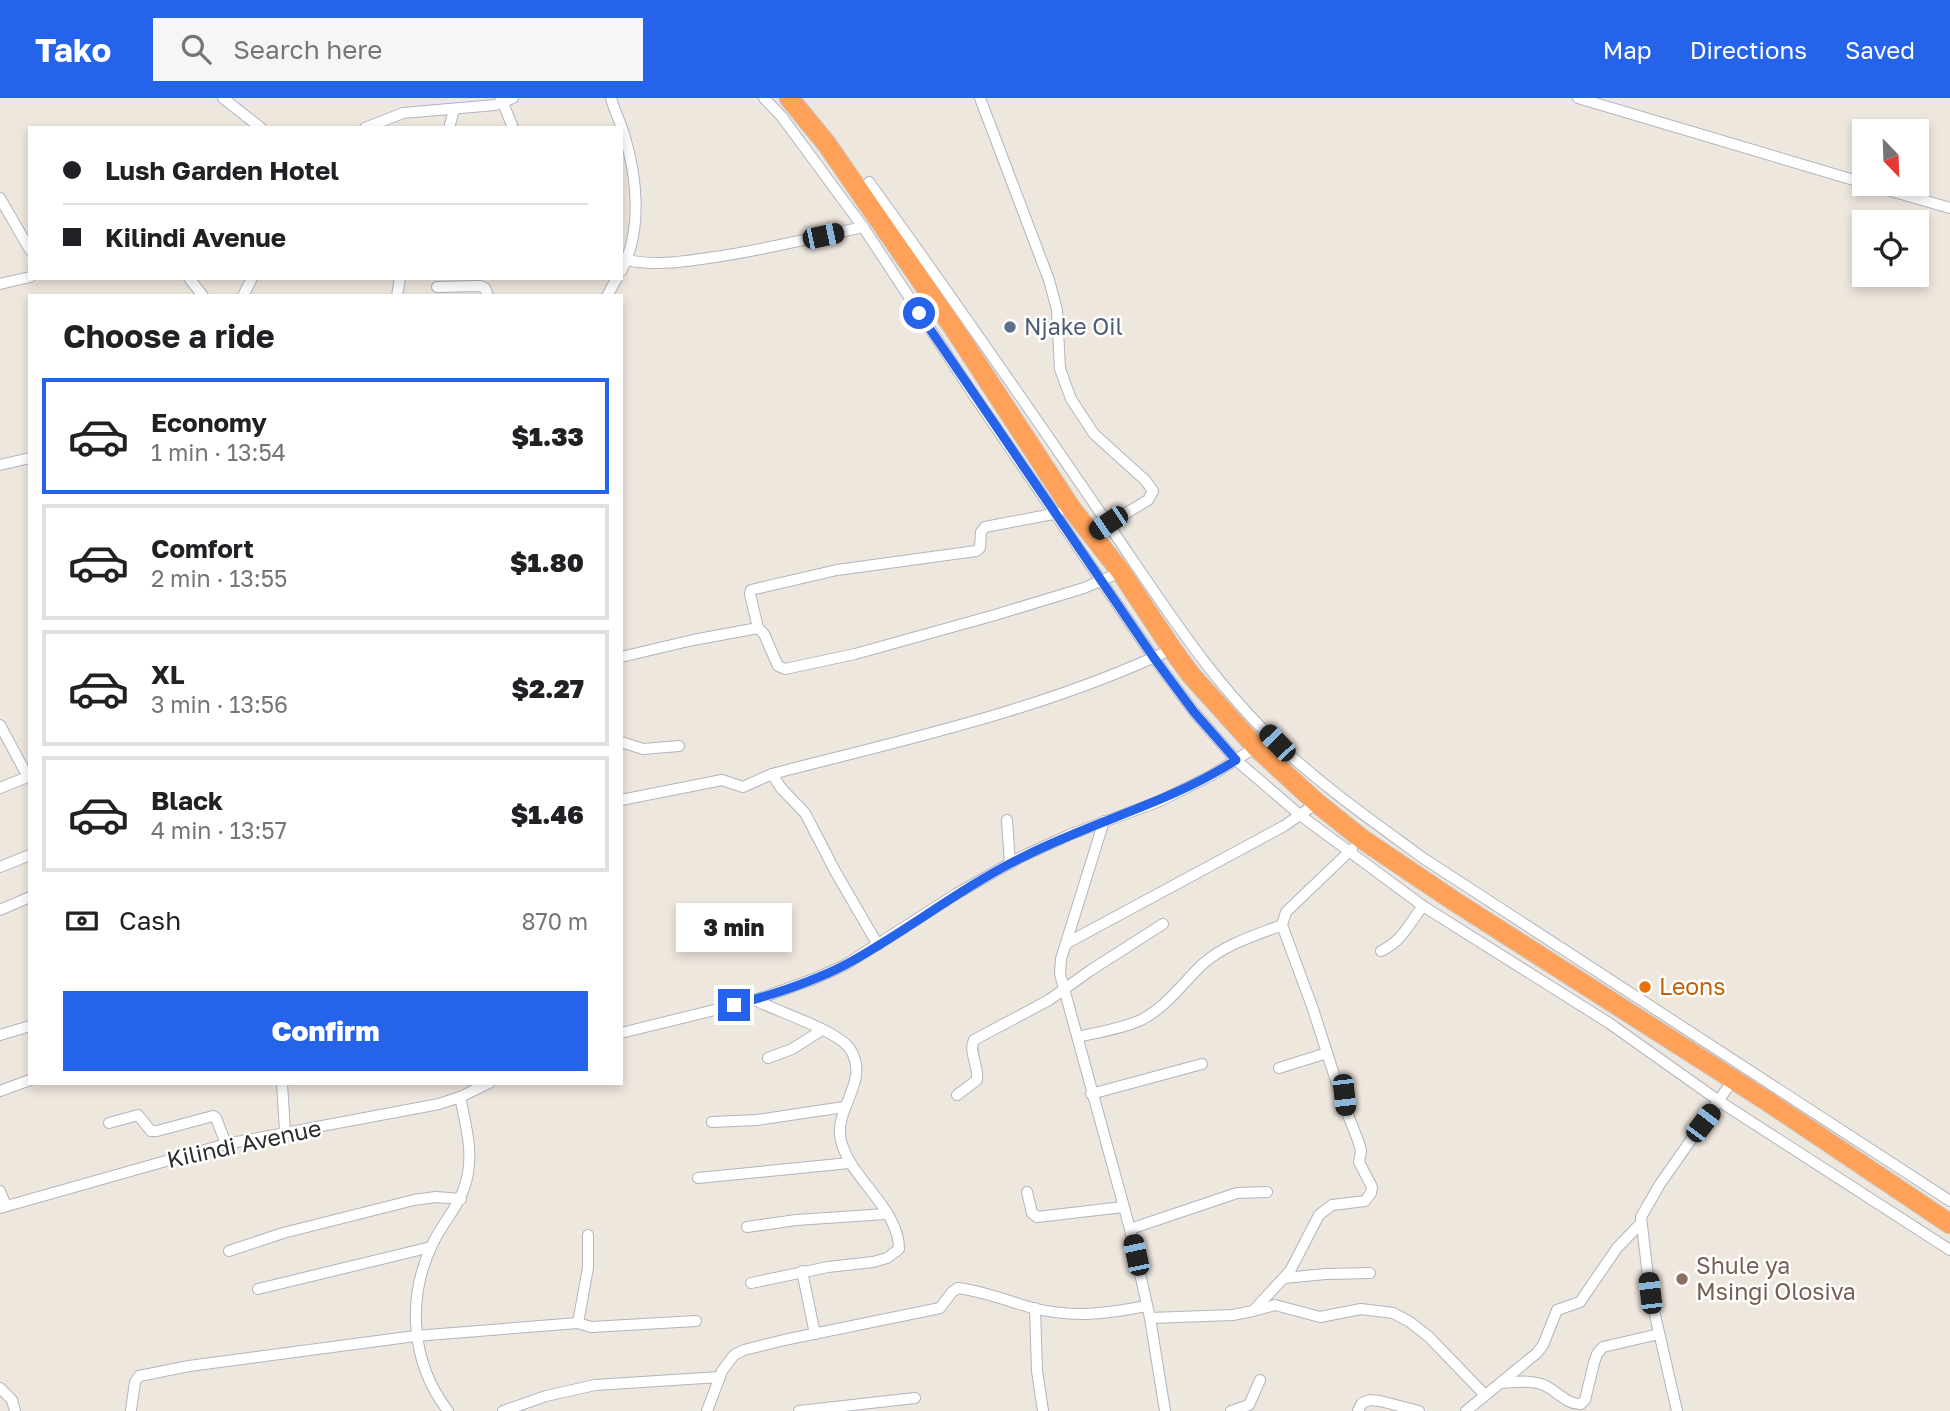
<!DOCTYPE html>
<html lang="en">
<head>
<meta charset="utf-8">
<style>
	:root { --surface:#fff; --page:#f6f6f6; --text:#202124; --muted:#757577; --line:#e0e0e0; --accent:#2563eb }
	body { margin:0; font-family:"Golos Text",sans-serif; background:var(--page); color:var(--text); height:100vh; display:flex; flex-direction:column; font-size:26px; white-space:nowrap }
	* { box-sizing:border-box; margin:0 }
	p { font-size:23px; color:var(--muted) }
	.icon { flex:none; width:38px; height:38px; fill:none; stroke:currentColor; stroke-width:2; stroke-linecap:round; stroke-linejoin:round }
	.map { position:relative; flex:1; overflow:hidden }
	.details { position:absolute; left:28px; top:196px; width:595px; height:791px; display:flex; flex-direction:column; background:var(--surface); border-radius:0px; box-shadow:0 4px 10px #0003 }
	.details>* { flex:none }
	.guide { position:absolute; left:28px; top:28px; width:595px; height:154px; border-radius:0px; box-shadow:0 4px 10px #0003; display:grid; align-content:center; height:154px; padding:0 35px; background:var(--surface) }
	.needle { width:46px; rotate:157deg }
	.controls { position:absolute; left:1852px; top:21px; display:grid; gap:14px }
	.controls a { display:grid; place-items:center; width:77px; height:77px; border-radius:0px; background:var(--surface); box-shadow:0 4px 10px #0003; font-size:35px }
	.end { position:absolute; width:32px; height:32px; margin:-16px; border:9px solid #2563eb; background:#fff; box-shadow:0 0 0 4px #fff }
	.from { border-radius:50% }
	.bubble { position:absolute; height:49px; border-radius:0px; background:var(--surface); box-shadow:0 4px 10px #0003; font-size:23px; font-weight:800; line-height:49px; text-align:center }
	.car { position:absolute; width:21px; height:42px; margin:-21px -10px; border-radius:9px; box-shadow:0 0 5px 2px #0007; background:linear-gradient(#222 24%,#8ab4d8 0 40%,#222 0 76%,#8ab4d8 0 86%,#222 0) }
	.guide b { display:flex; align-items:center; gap:24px; height:66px; font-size:26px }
	.guide b+b { border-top:2px solid var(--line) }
	.guide i { width:18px; height:18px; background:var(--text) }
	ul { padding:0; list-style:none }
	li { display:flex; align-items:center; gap:21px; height:116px; margin:0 14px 10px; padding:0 21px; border:4px solid var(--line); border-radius:0px }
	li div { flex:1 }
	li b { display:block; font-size:26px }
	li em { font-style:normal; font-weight:800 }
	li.active { border-color:var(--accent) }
	li>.icon { width:63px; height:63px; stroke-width:1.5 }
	h2 { padding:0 35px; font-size:32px; line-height:84px }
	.pay { display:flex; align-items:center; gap:18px; height:77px; padding:0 35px; font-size:26px }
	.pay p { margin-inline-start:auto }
	.primary-button { display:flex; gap:14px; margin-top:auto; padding:14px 35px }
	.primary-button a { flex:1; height:80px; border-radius:0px; background:var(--accent); color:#fff; font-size:28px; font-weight:800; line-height:80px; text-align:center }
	header { display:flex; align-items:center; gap:42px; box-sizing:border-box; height:98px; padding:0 35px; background:var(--accent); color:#fff }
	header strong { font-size:33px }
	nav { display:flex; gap:38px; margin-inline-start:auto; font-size:24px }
	.search { width:490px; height:63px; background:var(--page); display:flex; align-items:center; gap:18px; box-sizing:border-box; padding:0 24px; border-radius:0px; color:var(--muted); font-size:26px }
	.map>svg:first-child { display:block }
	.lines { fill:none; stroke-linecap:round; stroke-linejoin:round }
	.street-casing { stroke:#b2b4c0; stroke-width:12 }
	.highway-casing { stroke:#c8c8c8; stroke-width:21 }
	.street { stroke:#fff; stroke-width:10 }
	.highway { stroke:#ffa158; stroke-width:19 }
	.route { stroke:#2563eb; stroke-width:9 }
	.service-dot { fill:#5c6f8a; stroke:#fff; stroke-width:2.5 }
	.food-dot { fill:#e8710a; stroke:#fff; stroke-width:2.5 }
	.education-dot { fill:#8d6e63; stroke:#fff; stroke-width:2.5 }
	.labels { text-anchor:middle; stroke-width:5; stroke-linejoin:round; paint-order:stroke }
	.service-label { font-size:23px; fill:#4e5e75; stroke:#fff; text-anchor:start }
	.food-label { font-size:23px; fill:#c56008; stroke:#fff; text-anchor:start }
	.street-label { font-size:23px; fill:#2c2c2c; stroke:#fff }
	.education-label { font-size:23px; fill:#785e54; stroke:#fff; text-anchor:start }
</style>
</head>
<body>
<header>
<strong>Tako</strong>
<div class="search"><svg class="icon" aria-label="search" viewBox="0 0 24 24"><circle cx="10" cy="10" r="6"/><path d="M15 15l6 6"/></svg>Search here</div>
<nav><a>Map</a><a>Directions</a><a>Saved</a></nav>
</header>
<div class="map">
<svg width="1950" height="1313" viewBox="0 0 1950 1313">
	<rect width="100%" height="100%" fill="#eee7de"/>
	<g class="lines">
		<defs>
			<g id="street">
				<polyline points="223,0 261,30"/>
				<polyline points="501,0 513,30"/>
				<path d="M 611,0 C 614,12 620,23 624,36 C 637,78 643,133 621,173"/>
				<polyline points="764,0 782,19 863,129 975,299 1154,560 1194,614 1236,662 1300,717 1423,808 1609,925 1719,1003 1950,1152"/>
				<polyline points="980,0 1049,182 1057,212 1060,271 1071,301 1094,336 1145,382 1153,393 1148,402 1090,437"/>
				<polyline points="1578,0 1864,85"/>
				<polyline points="365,30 403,15 495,7 513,0"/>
				<polyline points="449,30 454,12"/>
				<path d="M 869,84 C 950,196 1028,309 1106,423 C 1159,500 1209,581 1277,645 C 1322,688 1374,724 1423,760 L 1950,1103"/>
				<polyline points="1867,86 1950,110"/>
				<polyline points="0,100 30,152"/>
				<path d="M 627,162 C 655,168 680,164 708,160 C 760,153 811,140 863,129"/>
				<polyline points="189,180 203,198"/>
				<polyline points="0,186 30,179"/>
				<polyline points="437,189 480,188 485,190 488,198"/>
				<polyline points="243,198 252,180"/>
				<polyline points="397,198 400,180"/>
				<polyline points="607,198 617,180"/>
				<polyline points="0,367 30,360"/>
				<polyline points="758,530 750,496 751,492 837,472 976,453 980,450 981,434 985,429 1058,415"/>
				<polyline points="621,559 693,542 758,530 764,536 778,568 785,571 855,556 995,517 1084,490 1121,474"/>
				<polyline points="0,627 28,679"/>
				<polyline points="621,644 643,651 679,648"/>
				<polyline points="772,676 781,690 805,715 835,773 878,847"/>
				<polyline points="0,690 30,678"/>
				<path d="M 621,702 L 722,682 L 743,689 L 772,676 C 907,641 1046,611 1172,551"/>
				<polyline points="1007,722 1010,766"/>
				<polyline points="1104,723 1061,861 1060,876 1130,1131 1150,1220 1165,1313"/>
				<polyline points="0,769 30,757"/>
				<polyline points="0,812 30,799"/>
				<polyline points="1067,845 1284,728 1317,705"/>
				<path d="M 1381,853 C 1403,843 1409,825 1423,808"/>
				<polyline points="621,935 755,902 814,881 845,867 956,796 1021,759 1069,737 1160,703 1212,677 1256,649"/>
				<polyline points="0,937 30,928"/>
				<path d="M 1078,939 C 1099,934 1121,931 1141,922 C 1168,908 1183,884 1204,865 C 1226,846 1256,837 1282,827"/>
				<polyline points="768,960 792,951 822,932"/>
				<polyline points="1279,970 1327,955"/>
				<polyline points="282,985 285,1034"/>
				<polyline points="0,993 30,982"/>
				<polyline points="1091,996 1202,966"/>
				<path d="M 957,997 L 977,982 C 979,968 968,954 974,942 L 1049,902 L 1091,872 L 1163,826"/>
				<polyline points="712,1024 757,1022 844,1009"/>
				<polyline points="109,1025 138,1017 151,1033 157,1033 213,1018 216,1020 226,1046"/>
				<polyline points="698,1080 849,1065"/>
				<polyline points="0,1093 6,1108"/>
				<polyline points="1027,1094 1032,1115 1037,1119 1123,1109"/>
				<polyline points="0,1110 226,1046 439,1006 460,999 489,985"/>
				<polyline points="747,1129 796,1122 886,1116"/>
				<polyline points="1130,1131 1237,1095 1267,1094"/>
				<polyline points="229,1153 283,1135 414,1102 436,1099 461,1101"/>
				<polyline points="802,1173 815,1236"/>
				<polyline points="1284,1180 1326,1176 1370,1175"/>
				<path d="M 751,1185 L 828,1169 L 873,1164 L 887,1160 L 899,1151 C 899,1110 851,1082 841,1043 C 833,1010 871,983 850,951 C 837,932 778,914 755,902"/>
				<polyline points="258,1191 431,1149"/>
				<polyline points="1035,1210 1037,1273 1043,1313"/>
				<polyline points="1253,1213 1275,1207 1320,1219 1361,1211 1393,1215 1410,1224 1429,1239 1484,1296"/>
				<polyline points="1150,1220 1233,1217 1253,1213 1290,1173 1319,1117 1332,1107 1365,1103 1371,1095 1372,1089 1359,1064 1361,1053 1359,1045 1346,1012 1344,997 1337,986 1313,911 1282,827 1286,814 1352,751"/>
				<polyline points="578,1225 588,1170 588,1137"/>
				<path d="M 1501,1285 C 1514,1284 1528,1282 1541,1286 C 1555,1290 1566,1307 1581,1306 L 1585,1302 L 1594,1265 L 1597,1256 L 1603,1249 L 1659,1236"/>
				<polyline points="0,1290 12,1302 15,1313"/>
				<polyline points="131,1312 135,1284 139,1278 189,1268 415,1238 578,1225 591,1229 696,1223"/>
				<path d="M 448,1313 C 411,1265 406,1200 433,1145 C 443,1124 460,1107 466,1084 C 474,1055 466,1028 460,999"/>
				<polyline points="503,1313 546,1298 595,1287 720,1279"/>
				<path d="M 707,1313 L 722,1273 L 734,1257 L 744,1252 L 784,1242 L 940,1210 L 952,1194 L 958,1190 C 983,1193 1008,1203 1032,1210 C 1074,1220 1106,1216 1146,1208"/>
				<polyline points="799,1313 915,1300"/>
				<polyline points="1231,1313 1249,1307 1260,1282"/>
				<polyline points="1358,1313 1362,1305 1370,1302 1380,1303 1419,1313"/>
				<polyline points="1466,1313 1537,1255 1543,1247 1557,1212 1580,1204 1617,1150 1641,1125"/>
				<polyline points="1677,1313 1650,1195 1641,1119 1660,1086 1733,982"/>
			</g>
			<polyline id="highway" points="789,0 826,45 955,232 1071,410 1121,474 1172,551 1191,577 1256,649 1317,705 1362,741 1454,803 1770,1005 1950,1126"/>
		</defs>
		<use href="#street" class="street-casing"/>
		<use href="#highway" class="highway-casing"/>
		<use href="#street" class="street"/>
		<use href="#highway" class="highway"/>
	</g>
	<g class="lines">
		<path class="route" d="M 734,907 C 772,897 810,885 845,867 C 906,834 960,790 1023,759 C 1093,723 1170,705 1236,662 L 1194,614 L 1154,560 L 919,215"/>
	</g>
	<circle class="service-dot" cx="1010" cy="229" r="7"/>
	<circle class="food-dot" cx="1645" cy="889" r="7"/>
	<circle class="education-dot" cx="1682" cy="1181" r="7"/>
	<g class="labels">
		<g class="service-label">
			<text x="1024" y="237">Njake Oil</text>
		</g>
		<g class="food-label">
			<text x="1659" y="897">Leons</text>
		</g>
		<g class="street-label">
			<text transform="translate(244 1046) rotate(-12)" y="8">Kilindi Avenue</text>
		</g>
		<g class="education-label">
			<text x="1696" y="1176">Shule ya<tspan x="1696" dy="26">Msingi Olosiva</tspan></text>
		</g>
	</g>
</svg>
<div class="controls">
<a><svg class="needle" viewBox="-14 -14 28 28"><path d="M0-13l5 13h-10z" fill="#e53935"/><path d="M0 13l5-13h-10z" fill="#757577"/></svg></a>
<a><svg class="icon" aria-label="locate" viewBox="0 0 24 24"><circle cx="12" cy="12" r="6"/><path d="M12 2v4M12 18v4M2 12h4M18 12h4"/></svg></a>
</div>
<i class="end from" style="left:919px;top:215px"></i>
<i class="end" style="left:734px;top:907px"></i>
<div class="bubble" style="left:676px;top:805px;width:116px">3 min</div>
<i class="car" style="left:823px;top:138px;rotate:78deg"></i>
<i class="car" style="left:1108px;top:425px;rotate:236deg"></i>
<i class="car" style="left:1277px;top:645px;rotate:316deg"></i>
<i class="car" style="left:1344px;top:997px;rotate:174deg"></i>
<i class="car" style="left:1703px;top:1025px;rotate:37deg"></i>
<i class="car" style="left:1136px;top:1157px;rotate:348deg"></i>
<i class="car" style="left:1650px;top:1195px;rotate:353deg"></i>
<div class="guide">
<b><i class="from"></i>Lush Garden Hotel</b>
<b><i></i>Kilindi Avenue</b>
</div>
<section class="details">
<h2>Choose a ride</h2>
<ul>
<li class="active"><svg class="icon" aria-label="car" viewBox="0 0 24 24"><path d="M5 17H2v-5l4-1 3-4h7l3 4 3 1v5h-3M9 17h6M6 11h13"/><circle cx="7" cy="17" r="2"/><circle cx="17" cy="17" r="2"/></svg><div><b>Economy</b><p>1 min · 13:54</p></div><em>$1.33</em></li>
<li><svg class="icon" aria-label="car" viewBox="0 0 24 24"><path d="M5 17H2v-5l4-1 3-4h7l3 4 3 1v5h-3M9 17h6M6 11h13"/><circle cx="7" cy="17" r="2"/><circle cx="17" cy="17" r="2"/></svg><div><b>Comfort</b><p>2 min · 13:55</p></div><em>$1.80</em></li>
<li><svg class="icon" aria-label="car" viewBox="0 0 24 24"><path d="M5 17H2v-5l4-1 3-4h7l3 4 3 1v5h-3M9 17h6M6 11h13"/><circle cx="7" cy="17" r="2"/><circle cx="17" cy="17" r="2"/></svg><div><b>XL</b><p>3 min · 13:56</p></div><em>$2.27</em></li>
<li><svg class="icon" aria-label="car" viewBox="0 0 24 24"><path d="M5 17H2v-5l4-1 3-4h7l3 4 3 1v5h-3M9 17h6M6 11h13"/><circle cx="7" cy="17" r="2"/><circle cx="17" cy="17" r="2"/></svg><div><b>Black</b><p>4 min · 13:57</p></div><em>$1.46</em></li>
</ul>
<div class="pay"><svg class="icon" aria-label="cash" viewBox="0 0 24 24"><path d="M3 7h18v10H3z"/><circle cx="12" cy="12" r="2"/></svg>Cash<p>870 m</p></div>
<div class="primary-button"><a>Confirm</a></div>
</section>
</div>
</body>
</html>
